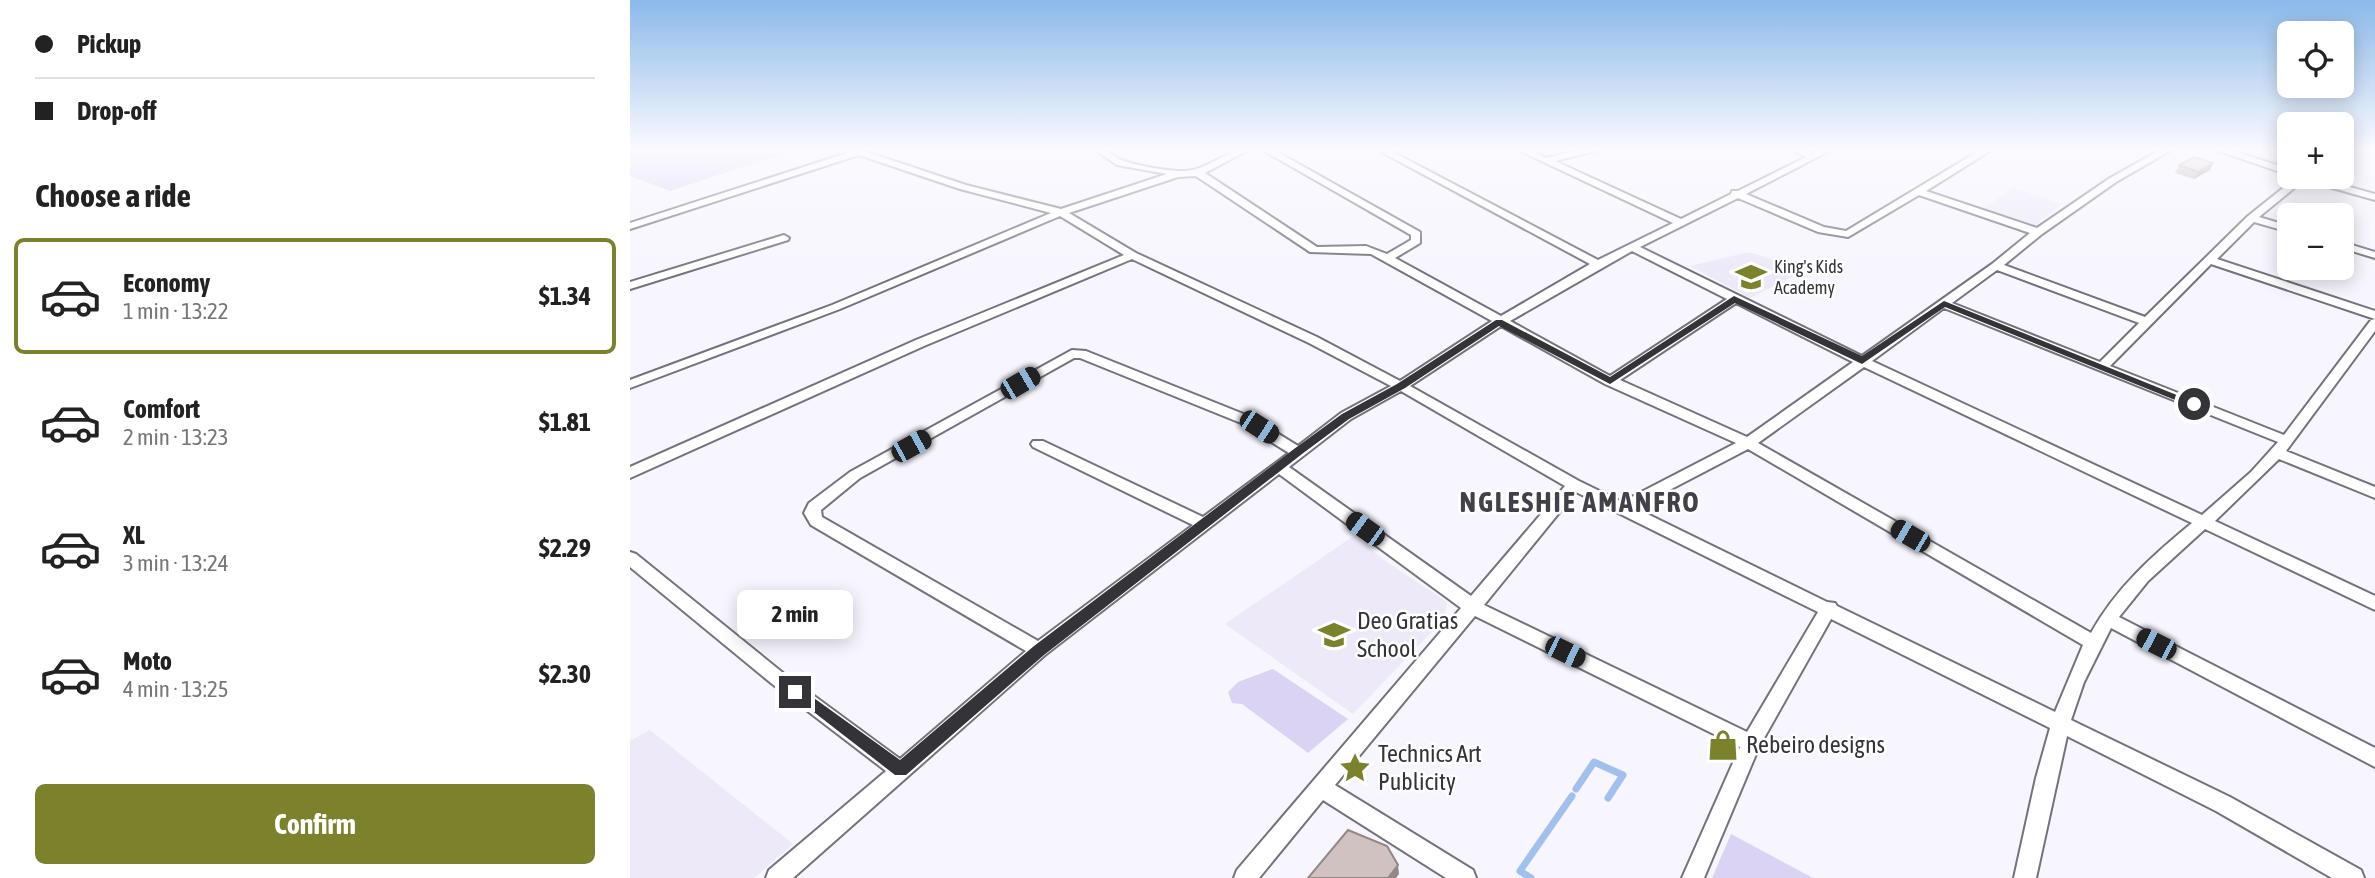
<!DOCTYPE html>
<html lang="en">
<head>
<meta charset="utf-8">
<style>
	:root { --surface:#fff; --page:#f6f6f6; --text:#222; --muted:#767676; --line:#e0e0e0; --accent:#7c812b }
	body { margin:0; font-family:"Asap Condensed",sans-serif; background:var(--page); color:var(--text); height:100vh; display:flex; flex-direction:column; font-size:26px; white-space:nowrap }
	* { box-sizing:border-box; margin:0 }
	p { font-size:23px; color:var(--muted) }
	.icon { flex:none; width:38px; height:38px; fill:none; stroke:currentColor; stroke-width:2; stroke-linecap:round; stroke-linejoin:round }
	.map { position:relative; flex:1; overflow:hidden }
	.side { display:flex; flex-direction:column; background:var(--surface); width:630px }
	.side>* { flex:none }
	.guide { display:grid; align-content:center; height:154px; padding:0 35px; background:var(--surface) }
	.controls { position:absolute; left:1647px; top:21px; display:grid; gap:14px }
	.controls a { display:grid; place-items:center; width:77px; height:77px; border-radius:10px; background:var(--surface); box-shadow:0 4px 18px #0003; font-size:35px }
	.end { position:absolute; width:32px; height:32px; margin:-16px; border:9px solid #343338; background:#fff; box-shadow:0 0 0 4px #fff }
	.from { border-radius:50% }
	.bubble { position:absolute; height:49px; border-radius:10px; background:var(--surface); box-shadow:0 4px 18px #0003; font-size:23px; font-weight:700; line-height:49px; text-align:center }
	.car { position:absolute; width:21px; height:42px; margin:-21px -10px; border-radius:9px; box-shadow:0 0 5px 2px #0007; background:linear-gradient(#222 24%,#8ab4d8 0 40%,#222 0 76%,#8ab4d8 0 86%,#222 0) }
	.guide b { display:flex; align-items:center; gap:24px; height:66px; font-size:26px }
	.guide b+b { border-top:2px solid var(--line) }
	.guide i { width:18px; height:18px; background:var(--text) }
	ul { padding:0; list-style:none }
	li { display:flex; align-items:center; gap:21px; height:116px; margin:0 14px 10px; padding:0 21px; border:4px solid transparent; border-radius:10px }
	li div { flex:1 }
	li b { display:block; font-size:26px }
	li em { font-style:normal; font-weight:700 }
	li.active { border-color:var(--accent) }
	li>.icon { width:63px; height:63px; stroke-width:1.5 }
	h2 { padding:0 35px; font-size:32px; line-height:84px }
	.primary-button { display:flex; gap:14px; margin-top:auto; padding:14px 35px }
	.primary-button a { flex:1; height:80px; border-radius:10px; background:var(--accent); color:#fff; font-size:28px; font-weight:700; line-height:80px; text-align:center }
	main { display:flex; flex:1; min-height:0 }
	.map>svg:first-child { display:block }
	.built { fill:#ede9f8 }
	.green { fill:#dbd3f4 }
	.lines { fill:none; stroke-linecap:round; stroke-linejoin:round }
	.stream { stroke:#a0c0ed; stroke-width:7 }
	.street-casing { stroke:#74727c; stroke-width:4 }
	.street { fill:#fff; fill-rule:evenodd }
	.wall { fill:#b3a7a5 }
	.shaded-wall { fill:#928886 }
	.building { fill:#d0c2c0; stroke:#928886; stroke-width:2 }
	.route { fill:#343338 }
	.labels { text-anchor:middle; stroke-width:5; stroke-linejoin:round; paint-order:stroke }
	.far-poi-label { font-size:18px; fill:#343338; stroke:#fff; text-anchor:start }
	.near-poi-label { font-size:24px; fill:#343338; stroke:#fff; text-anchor:start }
	.district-label { font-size:28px; font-weight:bold; letter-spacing:2px; fill:#424049; stroke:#fff }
</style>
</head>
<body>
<main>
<section class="side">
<div class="guide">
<b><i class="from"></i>Pickup</b>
<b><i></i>Drop-off</b>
</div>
<h2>Choose a ride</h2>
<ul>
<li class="active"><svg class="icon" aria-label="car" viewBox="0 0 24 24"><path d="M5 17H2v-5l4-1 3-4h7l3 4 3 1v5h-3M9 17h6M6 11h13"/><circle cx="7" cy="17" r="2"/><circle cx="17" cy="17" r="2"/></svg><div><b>Economy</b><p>1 min · 13:22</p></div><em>$1.34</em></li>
<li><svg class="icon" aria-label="car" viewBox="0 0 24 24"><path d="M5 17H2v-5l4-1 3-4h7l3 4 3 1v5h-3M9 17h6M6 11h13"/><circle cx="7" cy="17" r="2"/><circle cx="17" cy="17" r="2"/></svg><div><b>Comfort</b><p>2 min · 13:23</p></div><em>$1.81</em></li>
<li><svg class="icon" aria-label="car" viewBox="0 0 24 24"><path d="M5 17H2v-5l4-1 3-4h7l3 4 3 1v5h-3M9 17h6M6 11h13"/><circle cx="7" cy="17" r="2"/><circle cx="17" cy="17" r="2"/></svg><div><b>XL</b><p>3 min · 13:24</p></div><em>$2.29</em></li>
<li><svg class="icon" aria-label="car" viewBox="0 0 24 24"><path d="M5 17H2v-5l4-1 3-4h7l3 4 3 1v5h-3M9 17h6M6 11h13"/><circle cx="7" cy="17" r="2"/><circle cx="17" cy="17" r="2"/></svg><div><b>Moto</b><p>4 min · 13:25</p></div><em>$2.30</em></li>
</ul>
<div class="primary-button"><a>Confirm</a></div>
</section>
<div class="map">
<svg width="1745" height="878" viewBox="0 0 1745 878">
	<rect width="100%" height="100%" fill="#f7f5fe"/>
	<g class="built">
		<polygon points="1383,188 1432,204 1401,228 1350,211"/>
		<polygon points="1119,252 1175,270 1120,298 1060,266"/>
		<polygon points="725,535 751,558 817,602 814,619 723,714 595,624"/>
		<polygon points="20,730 163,844 124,878 0,878 0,741"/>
	</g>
	<g class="green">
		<polygon points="0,149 167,149 40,191 0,176"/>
		<polygon points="643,669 718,719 678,753 612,704 602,703 598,692 608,682"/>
		<polygon points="1101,834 1183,878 1082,878"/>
	</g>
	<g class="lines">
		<g class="stream">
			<polyline points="946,789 964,762 993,775 978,798"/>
			<polyline points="901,878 890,871 942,796"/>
		</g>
		<defs>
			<g id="street">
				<path d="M 214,149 L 228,149 L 336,185 L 431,209 L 537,174 L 487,165 L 464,149 C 479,149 481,156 494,161 C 508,166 538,171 553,171 C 578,171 596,149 620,149 L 575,173 L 687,247 L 736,246 L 757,254 L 781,240 L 781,235 L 631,149 L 642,149 L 790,232 L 790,243 L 765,258 L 871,316 L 960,264 L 746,149 L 757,149 L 968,260 L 1043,223 L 886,149 L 898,149 L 916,158 L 955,149 L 973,149 L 925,161 L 1051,219 L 1101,194 L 1102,191 L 1108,191 L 1176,157 L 1161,149 L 1173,149 L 1183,153 L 1191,149 L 1203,149 L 1116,194 L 1194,227 L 1216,231 L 1352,149 L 1363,149 L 1296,191 L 1407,228 L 1480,178 L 1532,149 L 1543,149 L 1486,182 L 1412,234 L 1374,265 L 1515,317 L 1618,216 L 1667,177 L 1684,177 L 1745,194 L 1745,200 L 1674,180 L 1629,217 L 1659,226 L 1659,232 L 1624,222 L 1587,259 L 1745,311 L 1745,319 L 1581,264 L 1480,366 L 1654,435 L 1741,320 L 1745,319 L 1745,331 L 1656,451 L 1745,487 L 1745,498 L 1649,459 L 1585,521 L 1745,596 L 1745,610 L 1575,529 L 1518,581 L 1489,617 L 1745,748 L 1745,767 L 1481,628 L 1454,682 L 1441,720 L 1600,797 L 1731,870 L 1734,878 L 1702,878 L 1586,811 L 1437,736 L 1406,878 L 1384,878 L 1406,778 L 1420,728 L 1201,619 L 1129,747 L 1074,878 L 1052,878 L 1110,747 L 845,616 L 705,785 L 843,870 L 846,878 L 816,878 L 693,800 L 629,878 L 604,878 L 607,870 L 831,608 L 649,474 L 415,655 L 163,878 L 136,878 L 139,870 L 256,771 L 141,683 L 0,567 L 0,552 L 6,554 L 153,673 L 270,759 L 396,651 L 181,525 L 174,513 L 179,503 L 220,472 L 442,350 L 456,351 L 621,417 L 668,446 L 711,413 L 761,386 L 679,343 L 502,259 L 294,346 L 0,478 L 0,467 L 286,340 L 494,255 L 430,216 L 210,309 L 0,388 L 0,380 L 202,305 L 421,213 L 330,189 L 229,155 L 0,229 L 0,223 L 220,152 ZM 566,176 L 680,252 L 741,254 L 862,321 L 770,381 L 687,337 L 506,253 L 439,213 L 548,177 ZM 1289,195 L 1400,233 L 1362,264 L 1232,356 L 1010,247 L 1108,198 L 1188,232 L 1218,237 ZM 1002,251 L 1097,299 L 980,376 L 880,321 ZM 1367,270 L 1509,323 L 1470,362 L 1322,303 ZM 1106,303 L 1223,362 L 1117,437 L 990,380 ZM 1314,308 L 1648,442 L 1621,472 L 1572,515 L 1242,361 ZM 871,326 L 975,384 L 1106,443 L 992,502 L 949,481 L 780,386 ZM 444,358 L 450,358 L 611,423 L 659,453 L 573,517 L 413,441 L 403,441 L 401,444 L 403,447 L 563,525 L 408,641 L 192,517 L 191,510 L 230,478 ZM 1234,367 L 1562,523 C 1523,555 1486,588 1461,633 L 1128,443 ZM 771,391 L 935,486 L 841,596 L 659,467 L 721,419 ZM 1118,449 L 1453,645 L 1425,712 L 1207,606 L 1205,603 L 1197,602 L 1005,508 ZM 946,492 L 1188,612 L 1117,732 L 854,605 Z"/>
				<polygon points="1583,149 1597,149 1659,169 1659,175"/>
				<polygon points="154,235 159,238 158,240 0,289 0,282"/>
				<polygon points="1712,242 1745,252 1745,258 1712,248"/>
			</g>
		</defs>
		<use href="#street" class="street-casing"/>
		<use href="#street" class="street"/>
	</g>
	<polygon class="wall" points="1583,163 1580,170 1564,179 1545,173 1549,165"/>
	<g class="shaded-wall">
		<polygon points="1583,163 1580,170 1564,179 1568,172"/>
		<polygon points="768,865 769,874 766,878 758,878"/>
	</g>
	<g class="building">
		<polygon points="1564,157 1583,163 1568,172 1549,165"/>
		<polygon points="718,830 757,846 768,865 758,878 678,878"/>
	</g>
	<linearGradient id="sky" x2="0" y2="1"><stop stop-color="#8bb9ea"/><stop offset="0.55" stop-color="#fbfaff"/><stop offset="1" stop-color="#fbfaff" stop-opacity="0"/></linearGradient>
	<rect width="1745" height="272" fill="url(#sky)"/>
	<polygon class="route" points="1104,296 1232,356 1314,301 1569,404 1560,406 1315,307 1232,364 1105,303 980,384 869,326 775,388 719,419 672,454 414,655 276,775 265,775 158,692 160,688 170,688 270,760 404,646 664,449 712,414 767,384 866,320 872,320 980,377"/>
	<defs>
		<symbol id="school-bare" viewBox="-9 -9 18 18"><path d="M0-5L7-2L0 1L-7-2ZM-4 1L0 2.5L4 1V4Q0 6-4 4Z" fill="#7c812b" stroke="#fff" stroke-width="2.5" paint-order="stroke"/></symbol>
		<symbol id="shop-bare" viewBox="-9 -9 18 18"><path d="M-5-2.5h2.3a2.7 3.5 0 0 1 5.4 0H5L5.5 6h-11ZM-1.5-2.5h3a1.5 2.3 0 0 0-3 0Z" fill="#7c812b" stroke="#fff" stroke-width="2.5" paint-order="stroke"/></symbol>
		<symbol id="sight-bare" viewBox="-9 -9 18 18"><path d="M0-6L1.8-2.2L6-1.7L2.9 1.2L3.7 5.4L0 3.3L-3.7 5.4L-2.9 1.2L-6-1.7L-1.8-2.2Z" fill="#7c812b" stroke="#fff" stroke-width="2.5" paint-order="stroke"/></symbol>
	</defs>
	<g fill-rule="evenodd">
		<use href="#school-bare" x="1099" y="255" width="44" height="44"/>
		<use href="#school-bare" x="682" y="613" width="44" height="44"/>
		<use href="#shop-bare" x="1071" y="723" width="44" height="44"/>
		<use href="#sight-bare" x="703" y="746" width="44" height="44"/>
	</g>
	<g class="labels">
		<g class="far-poi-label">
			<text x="1144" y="273">King's Kids<tspan x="1144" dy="21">Academy</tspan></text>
		</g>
		<g class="near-poi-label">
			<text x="727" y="629">Deo Gratias<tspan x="727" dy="28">School</tspan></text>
			<text x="1116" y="753">Rebeiro designs</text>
			<text x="748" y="762">Technics Art<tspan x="748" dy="28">Publicity</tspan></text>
		</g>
		<g class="district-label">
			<text x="950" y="512">NGLESHIE AMANFRO</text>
		</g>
	</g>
</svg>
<div class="controls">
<a><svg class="icon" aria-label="locate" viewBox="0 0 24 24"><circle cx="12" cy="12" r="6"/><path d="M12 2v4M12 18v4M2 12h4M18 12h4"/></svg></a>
<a>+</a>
<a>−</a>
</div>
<i class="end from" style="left:1564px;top:404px"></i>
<i class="end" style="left:165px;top:692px"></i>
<div class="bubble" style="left:107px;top:590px;width:116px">2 min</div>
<i class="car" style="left:390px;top:383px;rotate:60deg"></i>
<i class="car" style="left:629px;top:427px;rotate:123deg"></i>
<i class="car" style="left:281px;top:446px;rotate:61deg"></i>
<i class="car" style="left:735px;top:529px;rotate:306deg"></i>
<i class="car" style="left:1280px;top:536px;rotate:300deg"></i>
<i class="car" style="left:1526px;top:644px;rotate:297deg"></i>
<i class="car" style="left:935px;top:652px;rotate:116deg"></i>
</div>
</main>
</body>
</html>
